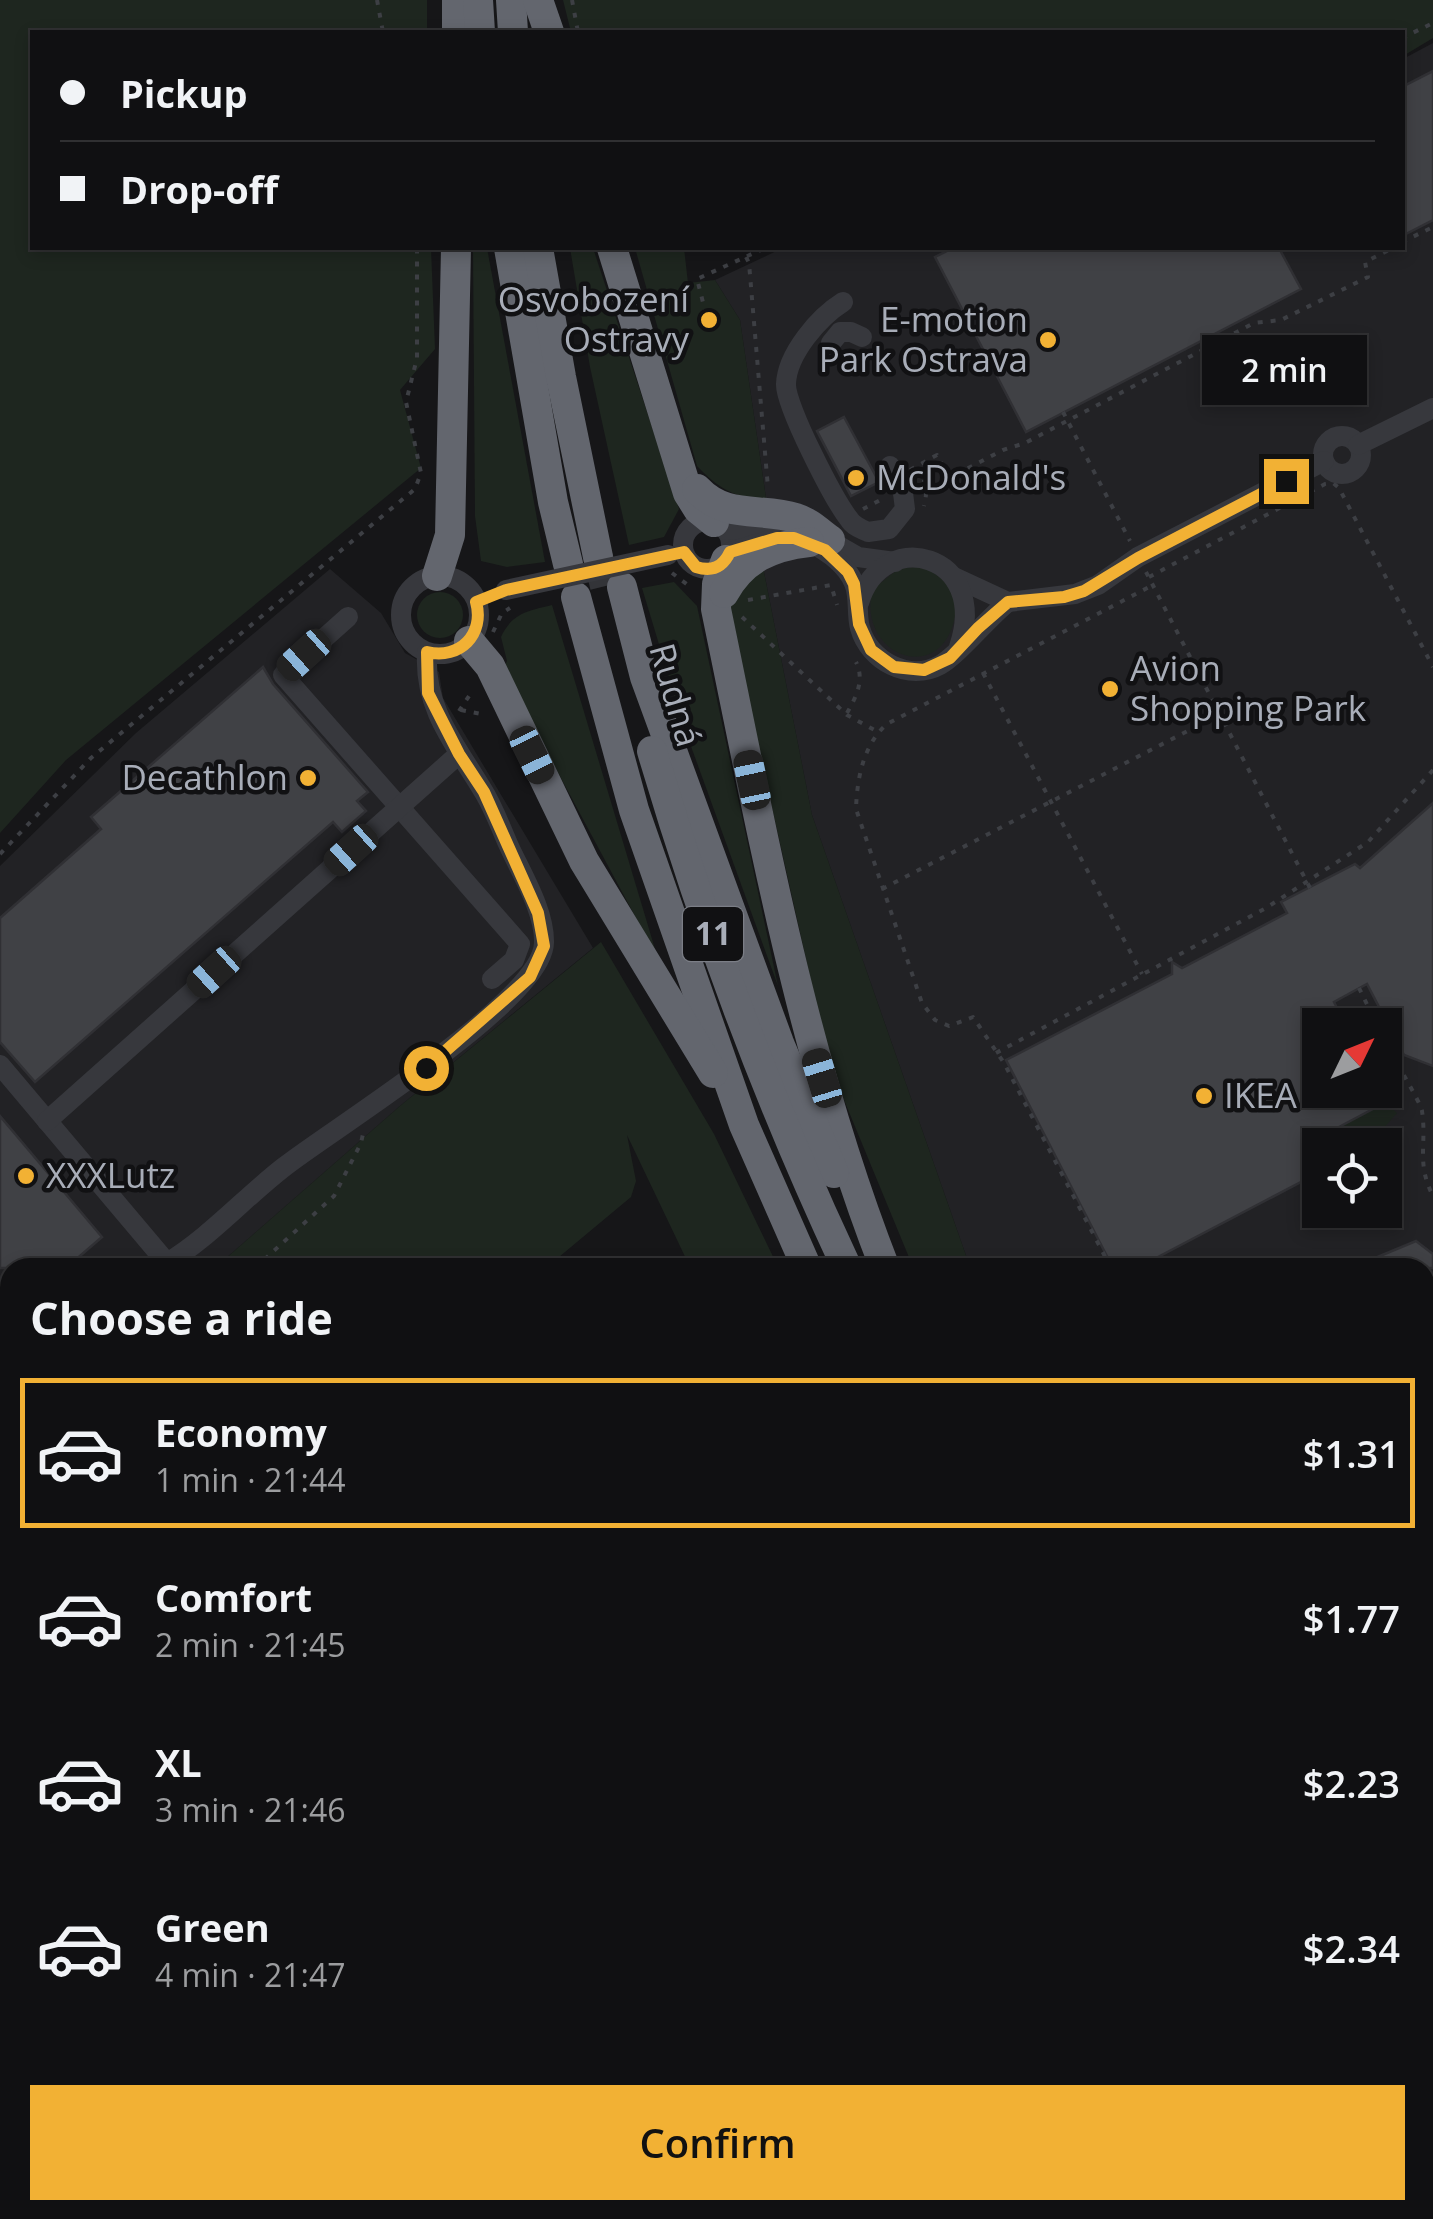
<!DOCTYPE html>
<html lang="en">
<head>
<meta charset="utf-8">
<style>
	:root { --surface:#101012; --page:#19191b; --text:#f1f3f6; --muted:#9c9d9f; --line:#303032; --accent:#f2b134 }
	body { margin:0; font-family:"Open Sans",sans-serif; background:var(--page); color:var(--text); height:100vh; display:flex; flex-direction:column; font-size:38px; white-space:nowrap }
	* { box-sizing:border-box; margin:0 }
	p { font-size:32px; color:var(--muted) }
	.icon { flex:none; width:55px; height:55px; fill:none; stroke:currentColor; stroke-width:2; stroke-linecap:round; stroke-linejoin:round }
	.map { position:relative; flex:1; overflow:hidden }
	.panel { position:absolute; left:0px; top:1258px; width:1435px; height:962px; display:flex; flex-direction:column; background:var(--surface); border-radius:30px 30px 0 0; box-shadow:0 5px 15px #0003,0 0 0 2px var(--line) }
	.panel>* { flex:none }
	.top-card { position:absolute; left:30px; top:30px; width:1375px; height:220px; border-radius:0px; box-shadow:0 5px 15px #0003,0 0 0 2px var(--line); display:grid; align-content:center; height:220px; padding:0 30px; background:var(--surface) }
	.needle { width:65px; rotate:47deg }
	.controls { position:absolute; left:1302px; top:1008px; display:grid; gap:20px }
	.controls a { display:grid; place-items:center; width:100px; height:100px; border-radius:0px; background:var(--surface); box-shadow:0 5px 15px #0003,0 0 0 2px var(--line); font-size:50px }
	.end { position:absolute; width:45px; height:45px; margin:-22px; border:12px solid #f2b134; background:#111; box-shadow:0 0 0 5px #111 }
	.from { border-radius:50% }
	.bubble { position:absolute; height:70px; border-radius:0px; background:var(--surface); box-shadow:0 5px 15px #0003,0 0 0 2px var(--line); font-size:32px; font-weight:600; line-height:70px; text-align:center }
	.car { position:absolute; width:30px; height:60px; margin:-30px -15px; border-radius:12px; box-shadow:0 0 8px 2px #0007; background:linear-gradient(#222 24%,#8ab4d8 0 40%,#222 0 76%,#8ab4d8 0 86%,#222 0) }
	.top-card b { display:flex; align-items:center; gap:35px; height:95px; font-size:38px }
	.top-card b+b { border-top:2px solid var(--line) }
	.top-card i { width:25px; height:25px; background:var(--text) }
	ul { padding:0; list-style:none }
	li { display:flex; align-items:center; gap:30px; height:150px; margin:0 20px 15px; padding:0 10px; border:5px solid transparent; border-radius:0px }
	li div { flex:1 }
	li b { display:block; font-size:38px }
	li em { font-style:normal; font-weight:600 }
	li.current { border-color:var(--accent) }
	li>.icon { width:90px; height:90px; stroke-width:1.5 }
	h2 { padding:0 30px; font-size:45px; line-height:120px }
	.action { display:flex; gap:20px; margin-top:auto; padding:20px 30px }
	.action a { flex:1; height:115px; border-radius:0px; background:var(--accent); color:#111; font-size:40px; font-weight:600; line-height:115px; text-align:center }
	.map>svg:first-child { display:block }
	.built { fill:#222225; fill-rule:evenodd }
	.green { fill:#1e261f }
	.building { fill:#404145; stroke:#303034; stroke-width:2.5 }
	.lines { fill:none; stroke-linecap:round; stroke-linejoin:round }
	.highway-tunnel { stroke:#333438; stroke-width:30; stroke-dasharray:30 15; stroke-linecap:butt }
	.path { stroke:#3d3f44; stroke-width:4; stroke-dasharray:5 8; stroke-linecap:butt }
	.minor { stroke:#37383d; stroke-width:20 }
	.highway { stroke:#63666e; stroke-width:30 }
	.rail-casing { stroke:#4a4c52; stroke-width:9 }
	.rail { stroke:#111113; stroke-width:5; stroke-dasharray:15; stroke-linecap:butt }
	.minor-bridge { stroke:#37383d; stroke-width:20 }
	.route { stroke:#f2b134; stroke-width:12 }
	.poi-dot { fill:#f2b134; stroke:#111113; stroke-width:4 }
	.labels { text-anchor:middle; stroke-width:9; stroke-linejoin:round; paint-order:stroke }
	.shield { fill:#111113; stroke:#7b7e86; stroke-width:2.5 }
	.shield-label { font-size:32px; font-weight:bold; fill:#a8adb8 }
	.poi-label { font-size:35px; fill:#a8adb8; stroke:#111113; text-anchor:start }
	.street-label { font-size:35px; fill:#a8adb8; stroke:#111113 }
</style>
</head>
<body>
<div class="map">
<svg width="1433" height="2219" viewBox="0 0 1433 2219">
	<rect width="100%" height="100%" fill="#161618"/>
	<g class="built">
		<path d="M 1433,43 L 1433,1769 L 1425,1764 L 1425,1268 L 970,1267 L 812,815 L 762,562 L 766,498 L 740,320 L 715,280 L 783,248 L 1402,248 L 1403,59 ZM 1320,1025 L 1385,1025 L 1385,1090 L 1320,1090 ZM 1320,1145 L 1385,1145 L 1385,1210 L 1320,1210 Z"/>
		<polygon points="330,569 381,613 405,653 439,672 443,698 593,948 400,1106 216,1267 10,1268 10,1384 0,1389 0,866 136,733"/>
		<polygon points="985,2210 1314,2210 1306,2219 996,2219"/>
	</g>
	<g class="green">
		<polygon points="0,0 427,0 427,32 32,32 32,248 431,248 435,349 400,390 421,468 66,760 0,833"/>
		<polygon points="563,0 1433,0 1433,38 1403,56 1402,32 571,32"/>
		<polygon points="473,248 487,248 545,562 507,567 481,561 475,516"/>
		<polygon points="570,248 593,248 679,509 664,537 629,545 590,367"/>
		<path d="M 635,248 L 684,248 L 688,283 L 715,280 L 740,320 L 766,498 C 736,500 717,487 697,466 Z"/>
		<polygon points="762,562 812,815 970,1267 913,1267 830,1066 730,620 731,596"/>
		<path d="M 920,566 C 937,573 958,588 956,609 C 948,688 857,660 872,590 L 898,569 Z"/>
		<polygon points="674,582 697,606 778,986 684,727 642,588"/>
		<circle cx="440" cy="615" r="23"/>
		<path d="M 552,605 L 658,959 L 503,670 L 507,661 L 501,637 C 512,613 528,611 552,605 Z"/>
		<polygon points="601,942 714,1134 778,1267 690,1267 627,1135 636,1181 631,1197 547,1267 216,1267 400,1106"/>
		<polygon points="1386,1102 1397,1113 1369,1145 1320,1145 1320,1169 1307,1144"/>
		<polygon points="10,1384 10,1557 0,1549 0,1389"/>
		<polygon points="1425,1869 1433,1886 1433,2120 1425,2111"/>
		<polygon points="838,2210 985,2210 996,2219 850,2219"/>
	</g>
	<g class="building">
		<polygon points="1433,71 1433,220 1402,236 1402,87"/>
		<polygon points="953,248 1279,248 1301,289 1026,432 935,257"/>
		<polygon points="844,417 879,482 851,496 817,431"/>
		<polygon points="263,667 273,684 368,792 357,801 366,811 342,832 333,822 35,1082 0,1042 0,918 101,829 91,817"/>
		<polygon points="1433,803 1433,1066 1404,1055 1367,984 1334,1002 1346,1025 1320,1025 1320,1090 1379,1090 1386,1102 1307,1144 1320,1172 1137,1268 1113,1268 1006,1060 1172,974 1172,962 1182,968 1287,913 1281,902 1355,864 1360,868"/>
		<polygon points="0,1116 102,1237 66,1268 0,1268"/>
		<polygon points="1416,1241 1433,1254 1433,1268 1351,1268"/>
	</g>
	<g class="lines">
		<polyline class="highway-tunnel" points="598,557 606,590"/>
		<g class="path">
			<polyline points="377,0 383,32"/>
			<polyline points="572,0 578,32"/>
			<polyline points="1402,38 1433,23"/>
			<polyline points="1402,242 1433,227"/>
			<polyline points="746,257 749,263 768,488"/>
			<polygon points="712,312 717,323 707,328 701,317"/>
			<polyline points="706,314 697,279 765,248"/>
			<polyline points="1063,412 1130,541"/>
			<path d="M 918,468 C 926,481 928,491 924,506"/>
			<polyline points="910,470 937,455 949,478 1003,450 1025,443 1254,323 1281,320 1368,277 1365,262 1393,248"/>
			<polyline points="863,509 886,497"/>
			<polyline points="1146,572 1310,888"/>
			<polyline points="672,573 692,588"/>
			<polyline points="1149,577 1325,484 1333,483 1339,488 1433,667"/>
			<polyline points="748,600 831,585 837,605"/>
			<polyline points="742,617 847,715 878,732"/>
			<polyline points="493,632 502,613 510,608"/>
			<polyline points="983,673 1142,974"/>
			<polyline points="461,710 486,715"/>
			<polyline points="459,711 473,690"/>
			<path d="M 847,713 C 856,697 865,680 856,662"/>
			<polyline points="0,854 91,758 415,489 421,473 406,402 417,358 417,248"/>
			<polyline points="882,889 1201,724"/>
			<polyline points="1359,988 1377,1025"/>
			<path d="M 1385,1041 C 1391,1054 1421,1103 1422,1111 C 1427,1145 1416,1163 1433,1196"/>
			<polyline points="996,1053 1266,908 1368,842 1433,770"/>
			<polyline points="255,1268 334,1196 361,1143 363,1134"/>
			<path d="M 1111,1268 L 1004,1063 L 973,1017 L 949,1026 L 935,1020 L 922,1003 L 856,809 C 857,779 863,745 887,724 L 1153,585"/>
			<polyline points="0,1699 10,1702"/>
			<polyline points="0,1768 10,1770"/>
			<polyline points="1425,2075 1433,2076"/>
			<polyline points="1425,2198 1433,2191"/>
			<polyline points="443,2210 459,2219"/>
			<polyline points="492,2210 494,2219"/>
			<polyline points="700,2210 712,2219"/>
			<polyline points="1125,2219 1132,2210"/>
			<polyline points="1207,2219 1214,2210"/>
			<polyline points="1287,2219 1294,2210"/>
			<polyline points="1402,2219 1412,2210"/>
		</g>
		<g class="minor">
			<path d="M 843,302 C 819,317 787,354 786,384 C 785,405 834,500 849,519 C 853,526 861,529 868,532 L 889,529 L 905,509 L 903,493 L 890,466"/>
			<polyline points="829,355 831,343 840,332 851,332 862,337"/>
			<circle cx="1342" cy="455" r="19"/>
			<polyline points="1358,445 1433,408"/>
			<circle cx="707" cy="545" r="24"/>
			<polyline points="726,530 779,527"/>
			<polyline points="830,541 858,557 895,562"/>
			<path d="M 809,542 C 827,551 846,564 854,583 C 860,597 856,614 860,628 C 869,661 909,682 940,665 C 958,655 988,618 1008,602"/>
			<polyline points="730,552 776,538"/>
			<circle cx="440" cy="615" r="39"/>
			<polyline points="954,577 1008,602 1075,594 1098,585 1138,557 1324,461"/>
			<path d="M 859,603 C 882,525 991,553 959,647"/>
			<polyline points="348,617 283,675 520,944 514,960 492,979"/>
			<path d="M 0,1065 L 167,1263 C 211,1236 244,1198 284,1167 C 332,1129 542,1001 544,943 C 545,911 521,873 508,844 C 500,826 493,806 482,789 C 455,744 424,709 427,653"/>
			<polyline points="47,1121 459,754"/>
			<polyline points="0,1479 10,1484"/>
			<polyline points="1425,1818 1433,1842"/>
			<polyline points="1047,2210 1058,2219"/>
			<polyline points="1432,2219 1433,2218"/>
		</g>
		<g class="highway">
			<polyline points="457,0 457,32"/>
			<polyline points="478,0 480,32"/>
			<polyline points="511,0 513,32"/>
			<polyline points="538,0 549,32"/>
			<polyline points="509,248 553,502 568,564"/>
			<polyline points="538,248 561,377 598,557"/>
			<polyline points="612,248 688,493 698,509 714,522"/>
			<path d="M 697,489 C 726,520 760,507 796,518 C 809,522 819,532 830,540"/>
			<path d="M 726,560 L 717,584 L 716,609 C 762,831 802,1056 885,1268"/>
			<polyline points="437,576 450,535 456,248"/>
			<polyline points="622,587 645,677 779,1043 834,1173"/>
			<path d="M 724,593 C 742,559 772,546 809,542"/>
			<polyline points="576,597 634,810 744,1125 807,1268"/>
			<polyline points="469,641 490,666 584,861 713,1073"/>
			<path d="M 652,751 C 704,927 769,1102 847,1268"/>
			<polyline points="1425,1776 1433,1780"/>
			<polyline points="1425,2139 1433,2151"/>
		</g>
		<defs>
			<g id="rail">
				<polyline points="0,1569 10,1577"/>
				<polyline points="811,2210 823,2219"/>
			</g>
		</defs>
		<use href="#rail" class="rail-casing"/>
		<use href="#rail" class="rail"/>
		<polyline class="minor-bridge" points="506,590 668,555"/>
	</g>
	<g class="lines">
		<path class="route" d="M 426,1068 L 530,977 L 544,946 L 538,913 L 484,792 L 459,754 L 428,693 L 427,652 C 460,660 485,634 476,602 L 506,590 L 684,552 L 696,567 C 712,572 723,567 730,552 L 777,538 L 794,538 L 825,550 L 848,572 L 854,584 L 859,624 L 871,650 L 894,667 L 924,670 L 950,658 L 978,628 L 1008,602 L 1064,597 L 1084,591 L 1138,558 L 1286,481"/>
	</g>
	<g class="poi-dot">
		<circle cx="709" cy="320" r="10"/>
		<circle cx="1048" cy="340" r="10"/>
		<circle cx="856" cy="478" r="10"/>
		<circle cx="1110" cy="689" r="10"/>
		<circle cx="308" cy="778" r="10"/>
		<circle cx="1204" cy="1096" r="10"/>
		<circle cx="26" cy="1176" r="10"/>
	</g>
	<g class="labels">
		<rect class="shield" x="683" y="907" width="60" height="54" rx="8"/>
		<g class="shield-label">
			<text x="713" y="945">11</text>
		</g>
		<g class="poi-label">
			<text x="689" y="312" text-anchor="end">Osvobození<tspan x="689" dy="40">Ostravy</tspan></text>
			<text x="1028" y="332" text-anchor="end">E-motion<tspan x="1028" dy="40">Park Ostrava</tspan></text>
			<text x="876" y="490">McDonald's</text>
			<text x="1130" y="681">Avion<tspan x="1130" dy="40">Shopping Park</tspan></text>
			<text x="288" y="790" text-anchor="end">Decathlon</text>
			<text x="1224" y="1108">IKEA</text>
			<text x="46" y="1188">XXXLutz</text>
		</g>
		<g class="street-label">
			<text transform="translate(675 695) rotate(74)" y="12">Rudná</text>
		</g>
	</g>
</svg>
<div class="controls">
<a><svg class="needle" viewBox="-14 -14 28 28"><path d="M0-13l5 13h-10z" fill="#e53935"/><path d="M0 13l5-13h-10z" fill="#9c9d9f"/></svg></a>
<a><svg class="icon" aria-label="locate" viewBox="0 0 24 24"><circle cx="12" cy="12" r="6"/><path d="M12 2v4M12 18v4M2 12h4M18 12h4"/></svg></a>
</div>
<i class="end from" style="left:426px;top:1068px"></i>
<i class="end" style="left:1286px;top:481px"></i>
<div class="bubble" style="left:1202px;top:335px;width:165px">2 min</div>
<i class="car" style="left:304px;top:655px;rotate:228deg"></i>
<i class="car" style="left:532px;top:755px;rotate:154deg"></i>
<i class="car" style="left:752px;top:780px;rotate:348deg"></i>
<i class="car" style="left:351px;top:850px;rotate:228deg"></i>
<i class="car" style="left:214px;top:972px;rotate:228deg"></i>
<i class="car" style="left:822px;top:1078px;rotate:343deg"></i>
<div class="top-card">
<b><i class="from"></i>Pickup</b>
<b><i></i>Drop-off</b>
</div>
<section class="panel">
<h2>Choose a ride</h2>
<ul>
<li class="current"><svg class="icon" aria-label="car" viewBox="0 0 24 24"><path d="M5 17H2v-5l4-1 3-4h7l3 4 3 1v5h-3M9 17h6M6 11h13"/><circle cx="7" cy="17" r="2"/><circle cx="17" cy="17" r="2"/></svg><div><b>Economy</b><p>1 min · 21:44</p></div><em>$1.31</em></li>
<li><svg class="icon" aria-label="car" viewBox="0 0 24 24"><path d="M5 17H2v-5l4-1 3-4h7l3 4 3 1v5h-3M9 17h6M6 11h13"/><circle cx="7" cy="17" r="2"/><circle cx="17" cy="17" r="2"/></svg><div><b>Comfort</b><p>2 min · 21:45</p></div><em>$1.77</em></li>
<li><svg class="icon" aria-label="car" viewBox="0 0 24 24"><path d="M5 17H2v-5l4-1 3-4h7l3 4 3 1v5h-3M9 17h6M6 11h13"/><circle cx="7" cy="17" r="2"/><circle cx="17" cy="17" r="2"/></svg><div><b>XL</b><p>3 min · 21:46</p></div><em>$2.23</em></li>
<li><svg class="icon" aria-label="car" viewBox="0 0 24 24"><path d="M5 17H2v-5l4-1 3-4h7l3 4 3 1v5h-3M9 17h6M6 11h13"/><circle cx="7" cy="17" r="2"/><circle cx="17" cy="17" r="2"/></svg><div><b>Green</b><p>4 min · 21:47</p></div><em>$2.34</em></li>
</ul>
<div class="action"><a>Confirm</a></div>
</section>
</div>
</body>
</html>
